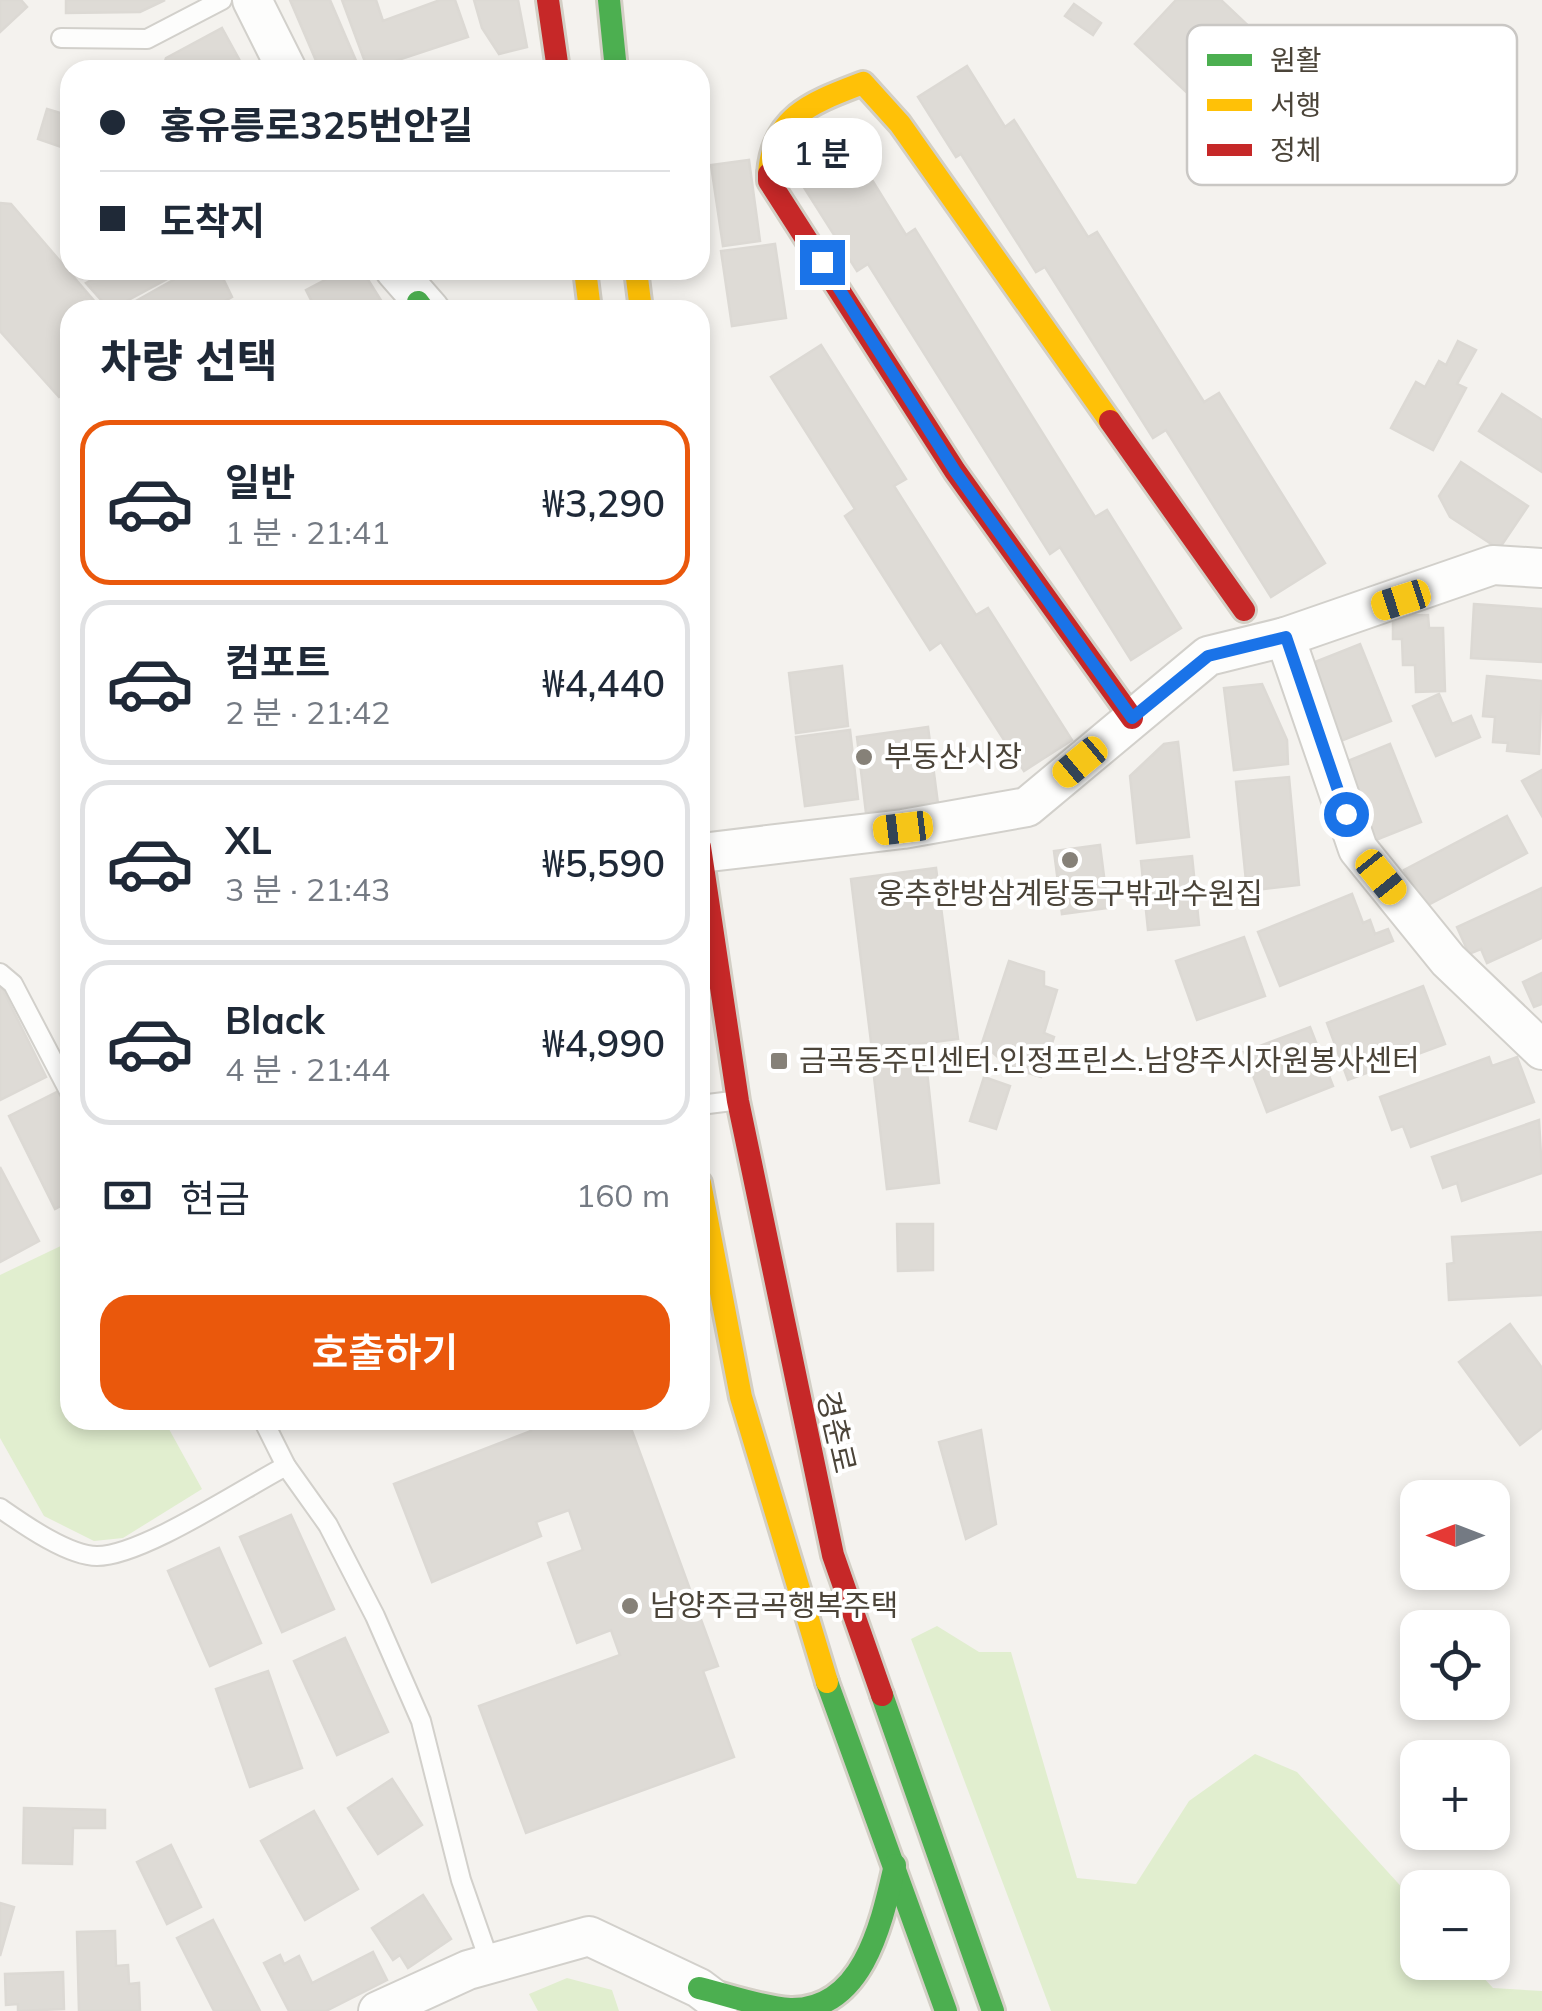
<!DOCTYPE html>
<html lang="ko">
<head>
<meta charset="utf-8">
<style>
	:root { --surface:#fff; --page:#f2f2f3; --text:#1f2937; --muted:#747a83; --line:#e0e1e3; --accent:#ea580c }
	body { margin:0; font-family:Mulish,"Noto Sans KR",sans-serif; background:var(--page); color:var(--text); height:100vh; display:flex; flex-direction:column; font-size:38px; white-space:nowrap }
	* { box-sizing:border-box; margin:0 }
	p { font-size:32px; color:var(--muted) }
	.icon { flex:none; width:55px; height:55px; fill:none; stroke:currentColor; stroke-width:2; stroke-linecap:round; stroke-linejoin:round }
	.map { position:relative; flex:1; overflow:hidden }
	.side { position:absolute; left:60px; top:300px; width:650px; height:1130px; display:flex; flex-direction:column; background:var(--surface); border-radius:30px; box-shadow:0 5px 15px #0003 }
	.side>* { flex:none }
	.guide { position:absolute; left:60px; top:60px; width:650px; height:220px; border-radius:30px; box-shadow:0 5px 15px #0003; display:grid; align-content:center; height:220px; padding:0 40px; background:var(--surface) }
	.needle { width:65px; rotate:270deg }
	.controls { position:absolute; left:1400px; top:1480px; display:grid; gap:20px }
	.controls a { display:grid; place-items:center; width:110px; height:110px; border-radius:20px; background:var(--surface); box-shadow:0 5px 15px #0003; font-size:50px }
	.end { position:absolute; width:45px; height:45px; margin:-22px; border:12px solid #1a73e8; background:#fff; box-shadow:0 0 0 5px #fff }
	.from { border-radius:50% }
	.bubble { position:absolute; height:70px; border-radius:30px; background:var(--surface); box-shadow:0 5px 15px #0003; font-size:32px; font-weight:600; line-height:70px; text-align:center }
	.car { position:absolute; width:30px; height:60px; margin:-30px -15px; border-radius:12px; box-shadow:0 0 8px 2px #0007; background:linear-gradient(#f5c518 24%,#345 0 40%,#f5c518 0 76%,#345 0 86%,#f5c518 0) }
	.guide b { display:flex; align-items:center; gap:35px; height:95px; font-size:38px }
	.guide b+b { border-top:2px solid var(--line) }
	.guide i { width:25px; height:25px; background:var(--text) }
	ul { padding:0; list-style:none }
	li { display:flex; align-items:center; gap:30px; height:165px; margin:0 20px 15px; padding:0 20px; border:5px solid var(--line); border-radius:30px }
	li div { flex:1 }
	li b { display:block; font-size:38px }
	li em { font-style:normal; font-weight:600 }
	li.on { border-color:var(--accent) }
	li>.icon { width:90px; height:90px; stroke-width:1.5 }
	h2 { padding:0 40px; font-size:45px; line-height:120px }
	.pay { display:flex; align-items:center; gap:25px; height:110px; padding:0 40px; font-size:38px }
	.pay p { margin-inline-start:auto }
	.action { display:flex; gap:20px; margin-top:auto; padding:20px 40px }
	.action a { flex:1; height:115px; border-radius:30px; background:var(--accent); color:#fff; font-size:40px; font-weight:600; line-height:115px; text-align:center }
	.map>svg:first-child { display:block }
	.green { fill:#e1eecf }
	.building { fill:#dedbd6; stroke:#dcd9d4; stroke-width:2.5 }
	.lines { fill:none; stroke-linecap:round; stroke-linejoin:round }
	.lane-casing { stroke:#d2d0cb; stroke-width:22 }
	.street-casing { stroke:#d2d0cb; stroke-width:42 }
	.fast-casing { stroke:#d3cfc5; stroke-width:28 }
	.slow-casing { stroke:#d3cfc5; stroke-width:28 }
	.jam-casing { stroke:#d3cfc5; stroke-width:28 }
	.lane { stroke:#fdfdfc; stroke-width:18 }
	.street { stroke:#fdfdfc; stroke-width:38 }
	.fast { stroke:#4caf50; stroke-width:22 }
	.slow { stroke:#ffc107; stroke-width:22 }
	.jam { stroke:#c62828; stroke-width:22 }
	.route { stroke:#1a73e8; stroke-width:12 }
	.poi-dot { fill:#868178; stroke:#fff; stroke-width:4 }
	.labels { text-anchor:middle; stroke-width:8; stroke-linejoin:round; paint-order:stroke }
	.poi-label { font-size:30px; fill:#4b4439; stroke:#fff; text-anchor:start }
	.street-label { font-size:30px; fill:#4b4439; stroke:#fff }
	.key { fill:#fff; stroke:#c9c7c4; stroke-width:2.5 }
	.key-label { font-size:28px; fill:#4b4439 }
</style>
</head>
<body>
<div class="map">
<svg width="1542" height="2011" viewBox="0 0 1542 2011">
	<rect width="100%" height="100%" fill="#f4f2ee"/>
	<g class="green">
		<polygon points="67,1243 70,1420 164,1420 202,1489 123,1538 94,1541 44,1516 0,1438 0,1275"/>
		<polygon points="937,1626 979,1652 1011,1652 1077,1878 1136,1884 1189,1801 1255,1754 1297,1772 1417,1904 1418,1962 1470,1963 1493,1988 1542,1991 1542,2011 1051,2011 911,1639"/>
		<polygon points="567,1978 612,1990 619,2011 538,2011 529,1994"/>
	</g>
	<g class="building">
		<polygon points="0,0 21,0 27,7 0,32"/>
		<polygon points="66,0 165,0 140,12 66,13"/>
		<polygon points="290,0 330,0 360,70 320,70"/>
		<polygon points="342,0 376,0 383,21 440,0 455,0 468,37 368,70"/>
		<polygon points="474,0 518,0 527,47 499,54 482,28"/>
		<polygon points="1176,0 1221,0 1275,51 1214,118 1135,44"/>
		<polygon points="1074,4 1101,23 1093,35 1065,16"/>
		<polygon points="222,28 245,70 162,70 166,58"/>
		<polygon points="967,66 1005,127 1014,120 1088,237 1097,232 1204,402 1219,393 1325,563 1271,597 1166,430 1153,438 1045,267 1036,272 961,154 956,157 918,97"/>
		<polygon points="47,109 70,116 70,150 38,139"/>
		<polygon points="835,120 906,235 915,229 1095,517 1107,510 1181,628 1131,660 1060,547 1050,554 868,264 857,271 782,153"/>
		<polygon points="749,160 760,241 723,246 711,165"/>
		<polygon points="0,203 11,204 102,310 70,310 70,391 59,397 0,331"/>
		<polygon points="775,244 786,318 732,326 721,251"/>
		<polygon points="109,270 184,270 110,310 86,283"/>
		<polygon points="191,270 219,270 232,297 209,310 120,310"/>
		<polygon points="344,270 362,270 387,310 316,310 306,290"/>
		<polygon points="1458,341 1476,350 1457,384 1466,388 1433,450 1391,428 1416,382 1425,387 1439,361 1446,365"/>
		<polygon points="821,345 906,479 894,486 976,615 988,608 1072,740 1024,771 941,642 930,650 845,516 855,509 771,377"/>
		<polygon points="1502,394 1542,420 1542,472 1479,431"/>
		<polygon points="1461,462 1528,506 1499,549 1450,517 1439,496"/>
		<polygon points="1474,604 1542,609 1542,662 1471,658"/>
		<polygon points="1428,615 1429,628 1443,628 1445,691 1416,692 1415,665 1403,665 1402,639 1393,639 1393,616"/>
		<polygon points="1360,644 1391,721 1341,741 1310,664"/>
		<polygon points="842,666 848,726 796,733 789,673"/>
		<polygon points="1487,676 1542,681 1539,754 1507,751 1508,743 1493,742 1495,717 1483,716"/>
		<polygon points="1262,684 1287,740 1288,764 1234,770 1224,688"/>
		<polygon points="1439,694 1452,724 1471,716 1480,737 1436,756 1413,706"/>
		<polygon points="928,727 938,804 866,813 857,737"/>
		<polygon points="850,730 858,799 805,806 796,737"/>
		<polygon points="1178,742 1189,837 1137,843 1130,776 1164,744"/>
		<polygon points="1390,744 1421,822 1373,841 1343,763"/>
		<polygon points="1542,770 1542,816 1522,781"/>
		<polygon points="1289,777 1299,885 1247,891 1236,782"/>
		<polygon points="1507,816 1527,853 1424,907 1404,870"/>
		<polygon points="1100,845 1108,908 1062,914 1054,851"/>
		<polygon points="1192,856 1199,925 1148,930 1141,861"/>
		<polygon points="936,868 958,1039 872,1050 851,879"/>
		<polygon points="1542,888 1542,938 1487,963 1481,949 1469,954 1457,927"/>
		<polygon points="1352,894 1363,923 1370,920 1375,934 1388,929 1393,941 1280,986 1258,932"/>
		<polygon points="1244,937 1265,996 1197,1020 1176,961"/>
		<polygon points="1009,961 1044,972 1044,986 1057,990 1044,1033 1054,1037 1041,1077 1009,1067 982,1043"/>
		<polygon points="1542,973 1542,1004 1534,1007 1523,982"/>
		<polygon points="0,984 46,1077 0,1100"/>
		<polygon points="1423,986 1445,1044 1348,1080 1327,1023"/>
		<polygon points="1310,1027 1333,1086 1267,1112 1244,1052"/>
		<polygon points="1489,1057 1492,1066 1517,1057 1534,1102 1411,1147 1403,1126 1392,1130 1380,1097"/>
		<polygon points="926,1062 939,1183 887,1189 873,1068"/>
		<polygon points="984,1077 1010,1086 996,1129 970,1121"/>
		<polygon points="59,1091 70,1112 70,1201 55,1209 9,1116"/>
		<polygon points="1539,1120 1542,1173 1462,1201 1457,1183 1443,1188 1432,1157"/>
		<polygon points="0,1167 39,1241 0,1262"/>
		<polygon points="897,1224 933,1224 933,1270 898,1271"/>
		<polygon points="1542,1232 1542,1295 1449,1300 1447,1264 1454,1263 1452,1237"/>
		<polygon points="1510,1324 1542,1368 1542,1428 1520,1445 1459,1362"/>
		<polygon points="527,1420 628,1420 718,1666 703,1671 734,1757 526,1833 479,1706 620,1655 611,1630 577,1643 548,1563 583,1550 569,1510 536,1522 541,1536 432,1582 394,1484 531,1431"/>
		<polygon points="981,1430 996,1524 966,1539 939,1442"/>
		<polygon points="291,1515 334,1609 282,1632 240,1537"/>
		<polygon points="219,1548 261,1643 210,1666 168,1571"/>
		<polygon points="345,1638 388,1732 337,1755 294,1661"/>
		<polygon points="268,1671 302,1768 250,1787 216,1689"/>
		<polygon points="392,1779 422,1825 378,1854 348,1808"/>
		<polygon points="24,1808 105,1810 105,1828 73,1828 72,1864 23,1863"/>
		<polygon points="314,1811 358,1889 305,1920 261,1841"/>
		<polygon points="171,1845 201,1907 167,1924 137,1862"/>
		<polygon points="423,1895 451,1939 408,1968 400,1955 393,1960 372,1928"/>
		<polygon points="0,1903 14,1907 0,1956"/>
		<polygon points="213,1920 260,2011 214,2011 177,1938"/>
		<polygon points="115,1931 116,1966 128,1965 129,1984 139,1983 140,2011 79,2011 77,1932"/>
		<polygon points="373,1952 387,1980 326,2011 289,2011 264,1963 280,1955 284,1964 299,1956 312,1983"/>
		<polygon points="63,1972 64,2009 18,2011 18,2004 6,2005 5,1974"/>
	</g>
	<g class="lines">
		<defs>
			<g id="lane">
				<polyline points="61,38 147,39 222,0"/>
				<polyline points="0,973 13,984 70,1093"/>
				<polyline points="700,1105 732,1101"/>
				<polyline points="263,1420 286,1466 328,1525 375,1616 421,1721 461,1880 490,1963"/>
				<path d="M 0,1508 C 23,1524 68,1556 97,1556 C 142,1556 242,1489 286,1466"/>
			</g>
			<g id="street">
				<polyline points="252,0 287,70"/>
				<polyline points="395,270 430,310"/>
				<polyline points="1285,637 1358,849 1448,960 1542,1050"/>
				<polyline points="701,853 903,829 1027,807 1208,656 1285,637 1493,565 1542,568"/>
				<polyline points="378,2011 468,1970 589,1936 699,1988 719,2003"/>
			</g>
			<g id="fast">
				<polyline points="609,0 616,70"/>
				<polyline points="418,302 424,310"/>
				<polyline points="827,1682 946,2011"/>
				<polyline points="882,1695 993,2011"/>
				<path d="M 699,1988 C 728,1995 760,2007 790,2009 C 864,2011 882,1921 895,1865"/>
			</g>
			<g id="slow">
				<path d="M 769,174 C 773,115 814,102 863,83 L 900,124 L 1110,421"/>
				<polyline points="585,270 590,310"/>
				<polyline points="636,270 641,310"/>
				<polyline points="700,1183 741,1397 827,1682"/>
			</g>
			<g id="jam">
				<polyline points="548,0 558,70"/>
				<polyline points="769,174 769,181 955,471 1132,718"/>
				<polyline points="1110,421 1244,610"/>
				<polyline points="700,847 738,1101 833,1555 882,1695"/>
			</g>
		</defs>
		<use href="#lane" class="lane-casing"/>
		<use href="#street" class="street-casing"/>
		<use href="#fast" class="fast-casing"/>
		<use href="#slow" class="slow-casing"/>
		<use href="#jam" class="jam-casing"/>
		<use href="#lane" class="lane"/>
		<use href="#street" class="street"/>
		<use href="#fast" class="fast"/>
		<use href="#slow" class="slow"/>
		<use href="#jam" class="jam"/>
	</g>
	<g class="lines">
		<polyline class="route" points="822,262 955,471 1132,718 1208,656 1286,637 1346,814"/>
	</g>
	<g class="poi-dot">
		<circle cx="864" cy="757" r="10"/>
		<circle cx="1070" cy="860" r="10"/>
		<rect x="769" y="1051" width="20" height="20" rx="5"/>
		<circle cx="630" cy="1606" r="10"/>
	</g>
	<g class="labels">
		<g class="poi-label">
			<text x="884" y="767">부동산시장</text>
			<text x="1070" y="904" text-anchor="middle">웅추한방삼계탕동구밖과수원집</text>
			<text x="799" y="1071">금곡동주민센터.인정프린스.남양주시자원봉사센터</text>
			<text x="650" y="1616">남양주금곡행복주택</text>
		</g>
		<g class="street-label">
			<text transform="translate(836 1432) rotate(77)" y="10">경춘로</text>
		</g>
	</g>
	<rect x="1187" y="25" width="330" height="160" rx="15" class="key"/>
	<rect x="1207" y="54" width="45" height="12" fill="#4caf50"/>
	<rect x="1207" y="99" width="45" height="12" fill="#ffc107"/>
	<rect x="1207" y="144" width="45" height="12" fill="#c62828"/>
	<g class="key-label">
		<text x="1270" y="70">원활</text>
		<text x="1270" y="115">서행</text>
		<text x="1270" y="160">정체</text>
	</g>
</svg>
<div class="controls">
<a><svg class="needle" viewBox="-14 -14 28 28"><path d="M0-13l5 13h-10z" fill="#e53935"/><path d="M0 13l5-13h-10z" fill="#747a83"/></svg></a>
<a><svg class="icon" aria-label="locate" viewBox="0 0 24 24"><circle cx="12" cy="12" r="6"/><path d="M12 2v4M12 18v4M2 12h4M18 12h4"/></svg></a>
<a>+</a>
<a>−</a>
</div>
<i class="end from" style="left:1346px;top:814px"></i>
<i class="end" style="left:822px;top:262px"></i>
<div class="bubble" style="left:762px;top:118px;width:120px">1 분</div>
<i class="car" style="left:1401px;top:600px;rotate:252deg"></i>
<i class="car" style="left:1080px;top:762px;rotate:230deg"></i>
<i class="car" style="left:903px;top:828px;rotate:263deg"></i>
<i class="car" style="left:1381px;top:877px;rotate:141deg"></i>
<div class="guide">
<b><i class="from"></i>홍유릉로325번안길</b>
<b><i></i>도착지</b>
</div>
<section class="side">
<h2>차량 선택</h2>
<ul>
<li class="on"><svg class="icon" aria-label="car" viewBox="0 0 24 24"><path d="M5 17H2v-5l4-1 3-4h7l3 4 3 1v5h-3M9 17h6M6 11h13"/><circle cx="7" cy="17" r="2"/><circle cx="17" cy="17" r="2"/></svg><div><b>일반</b><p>1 분 · 21:41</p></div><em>₩3,290</em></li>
<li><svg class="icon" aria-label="car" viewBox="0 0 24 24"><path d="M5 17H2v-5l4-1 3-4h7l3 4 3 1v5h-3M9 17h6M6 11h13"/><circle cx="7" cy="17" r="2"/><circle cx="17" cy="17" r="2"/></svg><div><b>컴포트</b><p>2 분 · 21:42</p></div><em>₩4,440</em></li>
<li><svg class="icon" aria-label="car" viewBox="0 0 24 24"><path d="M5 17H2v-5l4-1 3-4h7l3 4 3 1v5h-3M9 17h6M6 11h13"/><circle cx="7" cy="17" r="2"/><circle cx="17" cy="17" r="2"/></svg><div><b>XL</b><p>3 분 · 21:43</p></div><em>₩5,590</em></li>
<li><svg class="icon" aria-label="car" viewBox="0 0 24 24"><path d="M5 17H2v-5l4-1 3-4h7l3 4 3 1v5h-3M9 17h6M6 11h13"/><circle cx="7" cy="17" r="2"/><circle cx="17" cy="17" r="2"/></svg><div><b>Black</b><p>4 분 · 21:44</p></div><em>₩4,990</em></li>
</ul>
<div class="pay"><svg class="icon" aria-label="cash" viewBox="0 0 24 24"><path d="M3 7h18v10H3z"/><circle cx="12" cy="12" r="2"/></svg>현금<p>160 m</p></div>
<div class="action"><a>호출하기</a></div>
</section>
</div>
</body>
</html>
